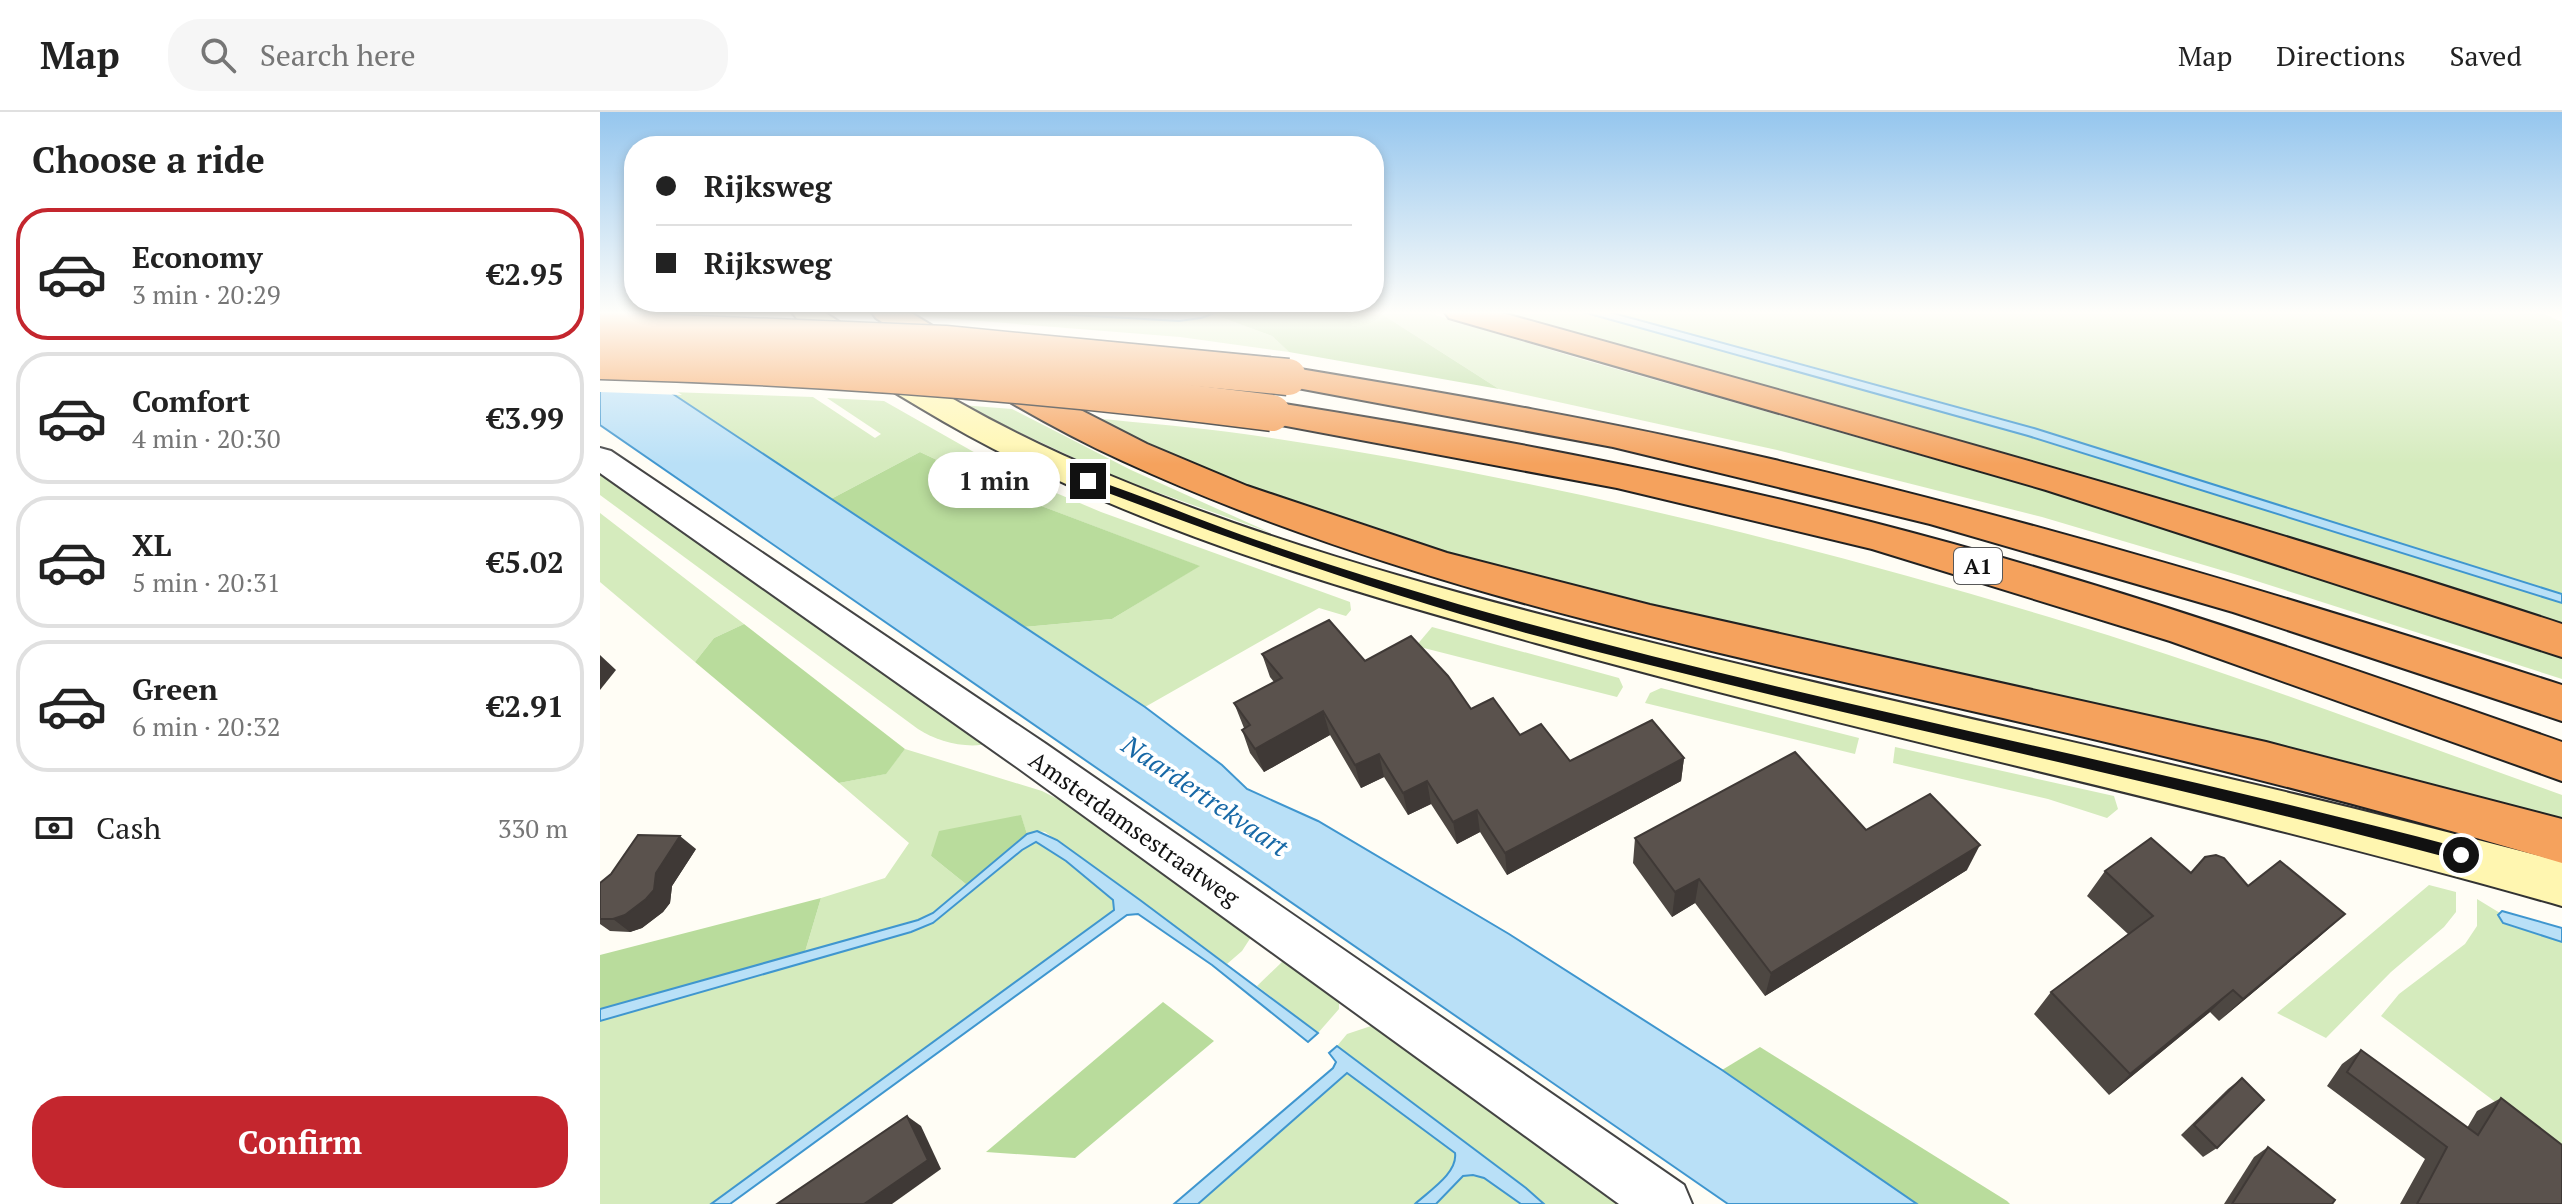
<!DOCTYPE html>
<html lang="en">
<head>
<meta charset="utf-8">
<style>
	:root { --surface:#fff; --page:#f6f6f6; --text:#222; --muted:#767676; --line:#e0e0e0; --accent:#c4262e }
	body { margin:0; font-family:"PT Serif",serif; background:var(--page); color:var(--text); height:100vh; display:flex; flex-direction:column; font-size:30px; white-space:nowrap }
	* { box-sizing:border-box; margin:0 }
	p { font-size:26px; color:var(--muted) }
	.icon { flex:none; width:44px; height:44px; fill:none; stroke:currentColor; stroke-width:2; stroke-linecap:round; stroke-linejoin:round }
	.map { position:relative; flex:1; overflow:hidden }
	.sheet { display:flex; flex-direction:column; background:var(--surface); width:600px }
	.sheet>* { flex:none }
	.banner { position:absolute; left:24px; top:24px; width:760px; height:176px; border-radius:32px; box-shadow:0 4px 12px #0003; display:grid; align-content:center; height:176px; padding:0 32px; background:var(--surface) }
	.end { position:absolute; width:36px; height:36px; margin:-18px; border:10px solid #111; background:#fff; box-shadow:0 0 0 4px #fff }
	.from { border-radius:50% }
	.bubble { position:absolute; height:56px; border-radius:28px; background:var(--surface); box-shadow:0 4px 12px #0003; font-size:26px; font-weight:700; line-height:56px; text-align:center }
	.banner b { display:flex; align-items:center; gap:28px; height:76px; font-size:30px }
	.banner b+b { border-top:2px solid var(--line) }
	.banner i { width:20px; height:20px; background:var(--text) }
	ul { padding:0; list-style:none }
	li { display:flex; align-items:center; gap:24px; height:132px; margin:0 16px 12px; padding:0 16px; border:4px solid var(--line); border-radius:32px }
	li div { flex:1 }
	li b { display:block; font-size:30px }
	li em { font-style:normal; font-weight:700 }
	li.on { border-color:var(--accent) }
	li>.icon { width:72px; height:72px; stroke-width:1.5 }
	h2 { padding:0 32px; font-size:36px; line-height:96px }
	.pay { display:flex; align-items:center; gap:20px; height:88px; padding:0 32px; font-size:30px }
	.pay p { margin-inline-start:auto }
	.primary-button { display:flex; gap:16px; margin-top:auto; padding:16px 32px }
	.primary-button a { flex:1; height:92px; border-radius:32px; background:var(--accent); color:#fff; font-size:32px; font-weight:700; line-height:92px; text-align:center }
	header { display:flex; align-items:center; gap:48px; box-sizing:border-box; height:112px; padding:0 40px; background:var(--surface); border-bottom:2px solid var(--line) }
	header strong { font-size:38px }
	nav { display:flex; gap:44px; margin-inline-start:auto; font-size:28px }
	.search { width:560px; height:72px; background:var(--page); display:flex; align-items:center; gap:20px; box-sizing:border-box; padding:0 28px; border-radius:32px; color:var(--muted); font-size:30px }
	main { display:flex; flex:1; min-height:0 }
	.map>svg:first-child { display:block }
	.green { fill:#d5ebbd }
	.forest { fill:#b9dc9c }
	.water { fill:#b9e0f7; stroke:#3f96cf; stroke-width:2 }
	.pier { fill:#fffdf5 }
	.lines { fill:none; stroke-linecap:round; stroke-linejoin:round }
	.tertiary-casing { stroke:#444; stroke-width:4 }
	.secondary-casing { stroke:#333; stroke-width:4 }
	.motorway-casing { stroke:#222; stroke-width:4 }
	.tertiary { fill:#fff; fill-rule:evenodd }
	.secondary { fill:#fff6b0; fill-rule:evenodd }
	.motorway { fill:#f5a25d; fill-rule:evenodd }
	.motorway-bridge-casing { stroke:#222; stroke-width:39; stroke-linecap:butt }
	.motorway-bridge { stroke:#f5a25d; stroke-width:36 }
	.wall { fill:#4d4742 }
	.shaded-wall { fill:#3f3936 }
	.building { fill:#5a524d; stroke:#3f3936; stroke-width:2 }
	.route { fill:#111 }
	.labels { text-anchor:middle; stroke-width:8; stroke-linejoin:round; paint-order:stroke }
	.shield { fill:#fff; stroke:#585858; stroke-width:2 }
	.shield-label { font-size:22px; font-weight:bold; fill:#111 }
	.street-label { font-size:24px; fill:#111; stroke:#fff }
	.water-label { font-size:26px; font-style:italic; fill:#1768a6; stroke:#fff }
</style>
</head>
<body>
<header>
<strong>Map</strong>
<div class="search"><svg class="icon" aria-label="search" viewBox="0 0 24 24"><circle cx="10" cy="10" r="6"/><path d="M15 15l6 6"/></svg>Search here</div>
<nav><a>Map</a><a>Directions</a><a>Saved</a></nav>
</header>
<main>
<section class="sheet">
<h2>Choose a ride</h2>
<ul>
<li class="on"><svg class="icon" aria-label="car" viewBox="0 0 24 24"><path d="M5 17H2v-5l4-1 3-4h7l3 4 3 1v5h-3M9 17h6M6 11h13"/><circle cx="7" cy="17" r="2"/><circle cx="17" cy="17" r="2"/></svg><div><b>Economy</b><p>3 min · 20:29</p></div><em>€2.95</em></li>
<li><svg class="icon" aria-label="car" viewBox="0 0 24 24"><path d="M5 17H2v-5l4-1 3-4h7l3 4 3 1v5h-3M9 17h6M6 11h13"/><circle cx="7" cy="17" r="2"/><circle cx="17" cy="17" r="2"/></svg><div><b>Comfort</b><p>4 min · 20:30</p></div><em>€3.99</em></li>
<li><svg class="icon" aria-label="car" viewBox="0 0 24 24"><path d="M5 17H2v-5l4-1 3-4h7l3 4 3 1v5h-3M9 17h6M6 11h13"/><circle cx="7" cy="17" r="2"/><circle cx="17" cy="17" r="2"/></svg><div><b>XL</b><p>5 min · 20:31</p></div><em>€5.02</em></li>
<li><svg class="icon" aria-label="car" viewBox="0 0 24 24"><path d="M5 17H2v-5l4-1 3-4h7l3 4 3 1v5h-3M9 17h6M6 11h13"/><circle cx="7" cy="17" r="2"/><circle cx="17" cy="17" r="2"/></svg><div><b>Green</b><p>6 min · 20:32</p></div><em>€2.91</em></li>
</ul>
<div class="pay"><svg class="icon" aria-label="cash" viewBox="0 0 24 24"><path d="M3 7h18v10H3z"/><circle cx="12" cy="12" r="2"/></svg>Cash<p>330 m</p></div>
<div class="primary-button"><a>Confirm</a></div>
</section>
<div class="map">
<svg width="1962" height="1092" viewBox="0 0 1962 1092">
	<rect width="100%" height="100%" fill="#fffdf5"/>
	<g class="green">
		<polygon points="310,199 401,199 579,209 612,202 672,224 689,240 580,225 317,204"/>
		<polygon points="777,199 822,199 981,247 1467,385 1962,545 1962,567 1641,464 1442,405 1177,338 899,277"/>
		<polygon points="896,199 979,199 1428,324 1962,491 1962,516 1597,398"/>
		<polygon points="1006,199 1938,199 1962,210 1962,482 1434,316"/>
		<polygon points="70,280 213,285 275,326 281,322 227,286 284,289 416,364 501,400 750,490 751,498 746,504 719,496 545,595 424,515 512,507 599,454 407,381 320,340 231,387"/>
		<polygon points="361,293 412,297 531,358 671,421 517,366"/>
		<path d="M 492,306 C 543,311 594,315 644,322 C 916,361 1186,426 1449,505 C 1622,557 1792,622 1962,683 L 1962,708 L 1004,485 L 775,419 L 630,367 Z"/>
		<path d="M 0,358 L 390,631 C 368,638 336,629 318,617 L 0,383 Z"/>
		<polygon points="0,401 144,512 114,526 95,550 0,470"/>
		<polygon points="832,515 1019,566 1023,575 1017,585 816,534"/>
		<polygon points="1061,576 1259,626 1255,642 1045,591 1050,581"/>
		<polygon points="1295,635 1514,684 1518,697 1507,706 1448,687 1293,651"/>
		<polygon points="305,637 442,679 487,702 653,822 642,839 627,852 445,720 437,719 427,722 421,704 331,744 367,773 333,801 318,808 205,840 221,786 285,766 309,731 239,671 285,662"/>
		<polygon points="437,730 466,749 513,787 515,798 111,1092 0,1092 0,909 333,811 422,738"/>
		<polygon points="1829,773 1856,780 1856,800 1844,815 1791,860 1726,926 1677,901"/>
		<polygon points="1877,787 1900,801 1898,803 1911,814 1962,830 1962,1040 1781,904 1799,882 1865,832 1877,814"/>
		<polygon points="696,848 739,877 739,897 718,921 657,874 682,850"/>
		<polygon points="771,914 793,916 1035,1092 944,1092 737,934 747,922"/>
		<path d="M 747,961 L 855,1041 C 858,1061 829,1079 815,1092 L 598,1092 Z"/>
		<polygon points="873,1063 884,1066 921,1092 836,1092 863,1064"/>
	</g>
	<g class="forest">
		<polygon points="620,199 777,199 899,277 689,240 672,224 612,202"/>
		<polygon points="320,340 407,381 600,454 512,507 424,515 231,387"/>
		<polygon points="144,512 305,637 286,662 239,671 95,550 114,526"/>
		<polygon points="421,703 427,722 367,773 331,744 339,719"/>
		<polygon points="221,786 205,840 0,897 0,843"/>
		<polygon points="563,890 614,929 475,1046 386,1040"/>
		<polygon points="1160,935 1407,1089 1410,1092 1317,1092 1122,958"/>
	</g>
	<g class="water">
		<polygon points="401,199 582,202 620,199 601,206 579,209"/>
		<polygon points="979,199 1006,199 1434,316 1962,482 1962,491 1428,324"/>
		<polygon points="0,239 70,280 545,595 622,653 647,677 718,709 909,822 1122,958 1317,1092 1128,1092 0,313"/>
		<polygon points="437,719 457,728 540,788 718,921 708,930 612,853 538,802 527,803 130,1092 111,1092 514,798 513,788 466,749 436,730 422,738 333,811 311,820 0,909 0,897 318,808 333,801 427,722"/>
		<polygon points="1902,799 1962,816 1962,830 1903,811 1898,803"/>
		<path d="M 737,934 L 926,1076 L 944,1092 L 921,1092 L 884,1066 L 873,1063 L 863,1064 L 836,1092 L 815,1092 C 829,1079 858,1061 855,1041 L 747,961 L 598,1092 L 574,1092 L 733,956 L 736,950 L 729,941 Z"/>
	</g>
	<polygon class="pier" points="0,235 72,276 82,283 0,280"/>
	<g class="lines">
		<defs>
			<polygon id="tertiary" points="0,336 11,339 446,632 1084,1073 1092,1092 1019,1092 418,656 0,361"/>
			<path id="secondary" d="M 191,199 C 202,199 218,196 227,202 C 252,217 277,240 303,257 C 369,299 439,334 511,364 C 704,445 911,496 1113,546 C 1396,615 1681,674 1962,750 L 1962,794 C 1622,697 1276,626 936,531 C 725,472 507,409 319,295 C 276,269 221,240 191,199 Z"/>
			<g id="motorway">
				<path d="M 271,199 L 308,199 L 420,267 L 547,332 L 647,374 L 847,441 L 1050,493 L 1666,630 L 1962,707 L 1962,751 C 1767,693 1571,644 1372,599 C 1084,533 794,473 523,349 C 437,310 355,258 276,206 Z"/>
				<path d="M 844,199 L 895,199 C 1252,299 1610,396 1962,512 L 1962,545 L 1446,378 L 849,206 Z"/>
				<path d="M 688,255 C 851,282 1014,310 1175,348 C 1441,411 1702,489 1962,573 L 1962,609 L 1633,500 L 1330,412 L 1013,335 L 676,272 L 671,265 L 676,258 Z"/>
				<path d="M 672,290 C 873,322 1074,359 1271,410 C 1505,470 1734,550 1962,630 L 1962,669 L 1570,529 L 1272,437 L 1017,376 L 659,309 L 654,301 L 659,293 Z"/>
			</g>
		</defs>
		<use href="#tertiary" class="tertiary-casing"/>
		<use href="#secondary" class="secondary-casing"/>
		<use href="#motorway" class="motorway-casing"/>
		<use href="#tertiary" class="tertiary"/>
		<use href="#secondary" class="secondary"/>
		<use href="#motorway" class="motorway"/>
		<defs>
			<g id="motorway-bridge">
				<polyline points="0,218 345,232 688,265"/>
				<path d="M 0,249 C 225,255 449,272 672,301"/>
			</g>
		</defs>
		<use href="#motorway-bridge" class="motorway-bridge-casing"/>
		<use href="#motorway-bridge" class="motorway-bridge"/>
	</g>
	<g class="wall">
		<polygon points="662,542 765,549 871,597 970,649 1084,646 1081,669 907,763 880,720 857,732 831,692 808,703 784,665 761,676 730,623 664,660 650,641 642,618 644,616 634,591 674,570 670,565"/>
		<polygon points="1266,718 1367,758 1165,884 1095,791 1072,805 1033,751 1035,726"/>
		<polygon points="96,737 72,774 70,791 63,800 42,816 30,820 10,819 0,812 0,771"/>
		<polygon points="1505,759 1591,761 1648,774 1718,826 1619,909 1610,900 1509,983 1434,902 1451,880 1528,822 1487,784"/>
		<polygon points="1761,938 1867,1016 1877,999 1901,986 1962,1092 1800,1092 1825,1047 1727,974 1742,952"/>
		<polygon points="1642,966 1617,1036 1603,1045 1581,1023 1628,977"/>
		<polygon points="1668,1035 1732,1092 1624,1092 1654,1045"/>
	</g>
	<g class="shaded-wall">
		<polygon points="0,543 16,558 0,578"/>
		<polygon points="723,599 730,623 664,660 655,637"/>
		<polygon points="779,642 784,665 761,676 755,653"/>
		<polygon points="1084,646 1081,669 907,763 905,741"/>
		<polygon points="827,669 831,692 808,703 803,681"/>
		<polygon points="877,698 880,720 857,732 853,710"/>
		<polygon points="80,724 96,737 72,774 70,791 63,800 42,816 30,820 13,807"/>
		<polygon points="1380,733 1367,758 1165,884 1171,861"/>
		<polygon points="1099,767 1095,791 1072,805 1075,780"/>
		<polygon points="1745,802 1718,826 1619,909 1643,887"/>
		<polygon points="1633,878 1610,900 1509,983 1530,962"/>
		<polygon points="307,1004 321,1014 341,1057 292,1092 264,1092"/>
	</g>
	<g class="building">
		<polygon points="729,508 765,549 811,524 848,564 871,597 893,586 920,623 941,612 970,649 1052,608 1084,646 905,741 877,698 853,710 827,669 803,681 779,642 755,653 723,599 655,637 642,618 650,613 634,591 682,566 662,542"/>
		<polygon points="1195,640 1266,718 1330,682 1380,733 1171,861 1099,767 1075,780 1035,726"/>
		<polygon points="38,723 80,724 56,761 54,778 46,787 25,803 13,807 0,807 0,771 11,762"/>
		<polygon points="1551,726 1591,761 1605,745 1616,743 1624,746 1648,774 1680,749 1745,802 1643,887 1633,878 1530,962 1451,880 1553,804 1505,759"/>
		<polygon points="1761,938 1878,1023 1901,986 1962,1033 1962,1092 1817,1092 1847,1035 1747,960"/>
		<polygon points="1642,966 1664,988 1617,1036 1594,1013"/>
		<polygon points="307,1004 328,1048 264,1092 177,1092"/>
		<polygon points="1668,1035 1735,1088 1732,1092 1632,1092"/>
	</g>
	<linearGradient id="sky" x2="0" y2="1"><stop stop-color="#95c6ee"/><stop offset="0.57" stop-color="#fffefa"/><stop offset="1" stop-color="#fffefa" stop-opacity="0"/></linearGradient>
	<rect width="1962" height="352" fill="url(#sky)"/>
	<path class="route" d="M 488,366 C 540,382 591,405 642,423 C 734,455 828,484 922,510 C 1233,595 1550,654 1861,736 L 1869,743 L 1861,749 C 1551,666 1236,604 926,521 C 776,480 630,427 484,372 L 482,369 Z"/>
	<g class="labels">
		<rect class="shield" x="1354" y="436" width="48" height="36" rx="6"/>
		<g class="shield-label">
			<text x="1378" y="462">A1</text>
		</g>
		<g class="street-label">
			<text transform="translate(534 717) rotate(35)" y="8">Amsterdamsestraatweg</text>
		</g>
		<g class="water-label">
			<text transform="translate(605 684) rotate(34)" y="9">Naardertrekvaart</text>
		</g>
	</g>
</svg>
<i class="end from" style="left:1861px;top:743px"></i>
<i class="end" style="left:488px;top:369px"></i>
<div class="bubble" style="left:328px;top:340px;width:132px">1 min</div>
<div class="banner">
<b><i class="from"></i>Rijksweg</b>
<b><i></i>Rijksweg</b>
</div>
</div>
</main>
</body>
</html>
